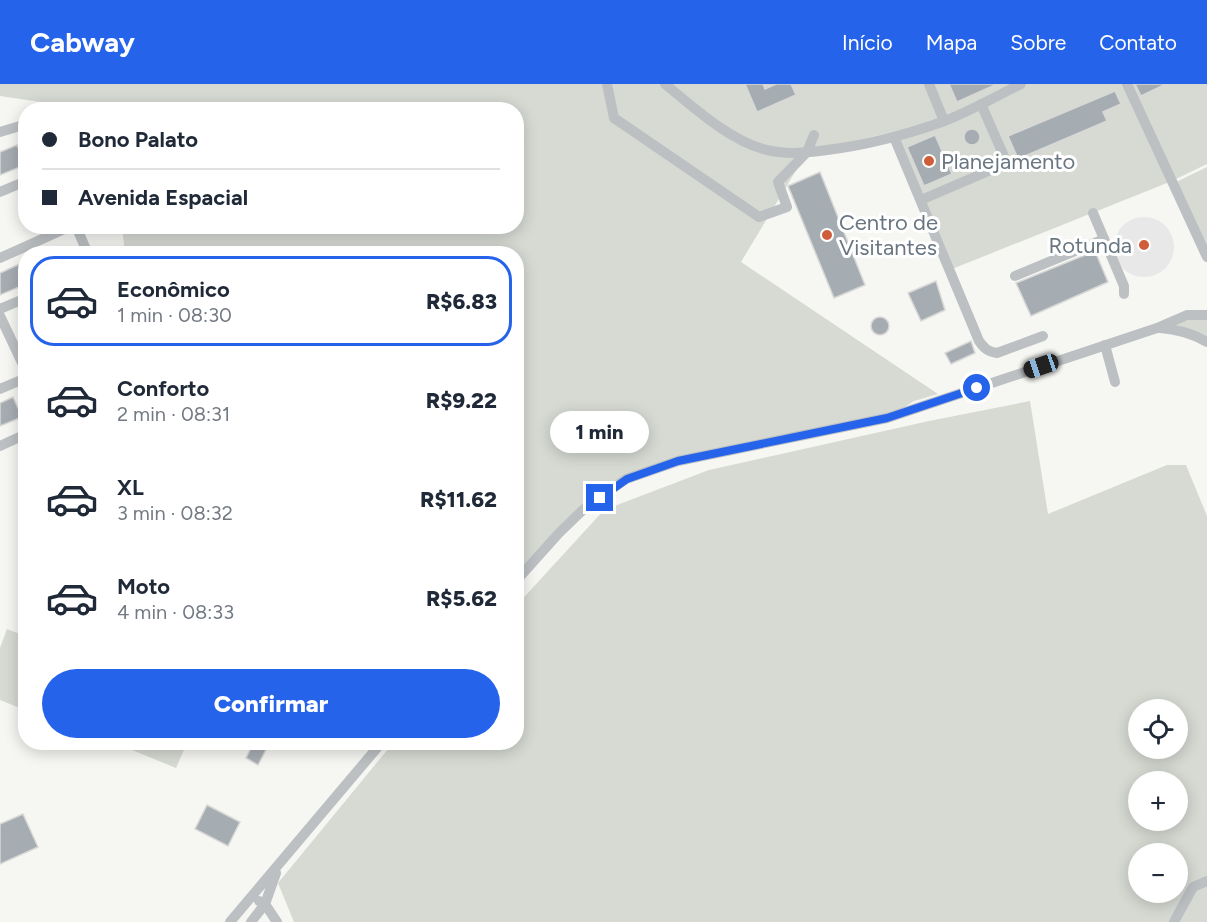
<!DOCTYPE html>
<html lang="pt">
<head>
<meta charset="utf-8">
<style>
	:root { --surface:#fff; --page:#f6f6f7; --text:#1f2937; --muted:#747a83; --line:#e0e1e3; --accent:#2563eb }
	body { margin:0; font-family:Figtree,sans-serif; background:var(--page); color:var(--text); height:100vh; display:flex; flex-direction:column; font-size:22px; white-space:nowrap }
	* { box-sizing:border-box; margin:0 }
	p { font-size:20px; color:var(--muted) }
	.icon { flex:none; width:33px; height:33px; fill:none; stroke:currentColor; stroke-width:2; stroke-linecap:round; stroke-linejoin:round }
	.map { position:relative; flex:1; overflow:hidden }
	.drawer { position:absolute; left:18px; top:162px; width:506px; height:504px; display:flex; flex-direction:column; background:var(--surface); border-radius:24px; box-shadow:0 3px 15px #0003 }
	.drawer>* { flex:none }
	.guide { position:absolute; left:18px; top:18px; width:506px; height:132px; border-radius:24px; box-shadow:0 3px 15px #0003; display:grid; align-content:center; height:132px; padding:0 24px; background:var(--surface) }
	.controls { position:absolute; left:1128px; top:615px; display:grid; gap:12px }
	.controls a { display:grid; place-items:center; width:60px; height:60px; border-radius:50%; background:var(--surface); box-shadow:0 3px 15px #0003; font-size:30px }
	.end { position:absolute; width:27px; height:27px; margin:-14px; border:8px solid #2563eb; background:#fff; box-shadow:0 0 0 3px #fff }
	.from { border-radius:50% }
	.bubble { position:absolute; height:42px; border-radius:21px; background:var(--surface); box-shadow:0 3px 15px #0003; font-size:20px; font-weight:800; line-height:42px; text-align:center }
	.car { position:absolute; width:18px; height:36px; margin:-18px -9px; border-radius:8px; box-shadow:0 0 4px 2px #0007; background:linear-gradient(#222 24%,#8ab4d8 0 40%,#222 0 76%,#8ab4d8 0 86%,#222 0) }
	.guide b { display:flex; align-items:center; gap:21px; height:57px; font-size:22px }
	.guide b+b { border-top:2px solid var(--line) }
	.guide i { width:15px; height:15px; background:var(--text) }
	ul { padding:10px 0 0; list-style:none }
	li { display:flex; align-items:center; gap:18px; height:90px; margin:0 12px 9px; padding:0 12px; border:3px solid transparent; border-radius:24px }
	li div { flex:1 }
	li b { display:block; font-size:22px }
	li em { font-style:normal; font-weight:800 }
	li.active { border-color:var(--accent) }
	li>.icon { width:54px; height:54px; stroke-width:1.5 }
	.cta { display:flex; gap:12px; margin-top:auto; padding:12px 24px }
	.cta a { flex:1; height:69px; border-radius:36px; background:var(--accent); color:#fff; font-size:24px; font-weight:800; line-height:69px; text-align:center }
	header { display:flex; align-items:center; gap:36px; box-sizing:border-box; height:84px; padding:0 30px; background:var(--accent); color:#fff }
	header strong { font-size:28px }
	nav { display:flex; gap:33px; margin-inline-start:auto; font-size:21px }
	.map>svg:first-child { display:block }
	.built { fill:#e7e8e7 }
	.green { fill:#d6dad3; fill-rule:evenodd }
	.building { fill:#a6adb2; stroke:#d8d8d6; stroke-width:1.5 }
	.lines { fill:none; stroke-linecap:round; stroke-linejoin:round }
	.minor { stroke:#bcc0c3; stroke-width:10 }
	.route { stroke:#2563eb; stroke-width:8 }
	.poi-dot { fill:#cf5d3a; stroke:#fff; stroke-width:2 }
	.labels { text-anchor:middle; stroke-width:6; stroke-linejoin:round; paint-order:stroke }
	.poi-label { font-size:22px; fill:#697681; stroke:#fff; text-anchor:start }
</style>
</head>
<body>
<header>
<strong>Cabway</strong>
<nav><a>Início</a><a>Mapa</a><a>Sobre</a><a>Contato</a></nav>
</header>
<div class="map">
<svg width="1207" height="838" viewBox="0 0 1207 838">
	<rect width="100%" height="100%" fill="#f6f6f3"/>
	<circle class="built" cx="1144" cy="163" r="30"/>
	<g class="green">
		<polygon points="0,0 1021,0 944,36 807,68 741,178 938,310 914,317 887,334 678,377 627,395 586,423 516,497 516,170 125,169 122,143 516,142 516,26 60,25 54,20 0,12"/>
		<polygon points="1027,0 1126,0 1172,97 952,185 896,53 945,38"/>
		<polygon points="1132,0 1207,0 1207,80 1174,96"/>
		<polygon points="1207,83 1207,173 1174,99"/>
		<polygon points="1207,235 1207,252 1172,241 1187,236"/>
		<path d="M 1030,317 L 1048,430 L 1167,381 L 1186,381 L 1207,432 L 1207,838 L 294,838 L 278,799 L 393,659 L 516,658 L 516,522 L 604,426 L 709,386 L 929,337 ZM 1138,626 L 1178,626 L 1178,664 L 1138,664 ZM 1138,698 L 1178,698 L 1178,736 L 1138,736 ZM 1138,770 L 1178,770 L 1178,808 L 1138,808 Z"/>
		<polygon points="7,545 25,552 25,626 0,616 0,564"/>
		<polygon points="115,659 187,658 187,659 176,684"/>
	</g>
	<g class="building">
		<polygon points="745,0 763,0 765,5 776,0 791,0 796,11 757,28"/>
		<polygon points="949,0 997,0 957,18"/>
		<polygon points="1135,0 1166,0 1141,12"/>
		<polygon points="1115,7 1121,20 1103,28 1107,37 1018,75 1008,52"/>
		<circle cx="972" cy="53" r="8"/>
		<polygon points="935,51 952,90 924,102 907,63"/>
		<polygon points="17,61 25,81 0,91 0,68"/>
		<polygon points="820,88 865,201 834,214 788,102"/>
		<polygon points="1095,167 1108,198 1031,232 1016,199"/>
		<polygon points="26,177 26,200 0,211 0,189"/>
		<polygon points="936,197 945,226 921,237 908,209"/>
		<circle cx="880" cy="242" r="9"/>
		<polygon points="971,257 975,269 951,280 945,269"/>
		<polygon points="13,313 22,333 0,342 0,319"/>
		<polygon points="254,658 270,658 258,681 246,674"/>
		<polygon points="207,721 240,738 228,762 195,745"/>
		<polygon points="23,730 38,763 0,780 0,740"/>
	</g>
	<g class="lines">
		<g class="minor">
			<polyline points="607,0 614,34 759,133 787,123 778,98 807,68 814,51"/>
			<path d="M 665,0 C 693,23 728,55 763,65 C 785,71 806,69 827,66 C 867,61 905,51 942,38 C 969,28 995,13 1021,0"/>
			<polyline points="929,0 944,37"/>
			<polyline points="1127,0 1207,173"/>
			<polyline points="0,48 20,42 26,45"/>
			<path d="M 894,53 L 979,257 C 984,264 988,268 997,269 L 1043,252"/>
			<polyline points="0,108 26,97"/>
			<polyline points="921,116 1007,79 981,20"/>
			<polyline points="1093,129 1124,202 1124,210"/>
			<polyline points="76,142 88,170"/>
			<polyline points="0,174 71,142"/>
			<polyline points="1015,192 1104,155"/>
			<polyline points="0,225 26,214"/>
			<polyline points="0,232 26,287"/>
			<path d="M 1160,244 C 1178,246 1192,249 1207,258"/>
			<polyline points="1105,261 1115,298"/>
			<polyline points="0,305 26,294"/>
			<polyline points="0,362 26,350"/>
			<polyline points="516,497 559,449 586,423 626,395 678,377 887,334 1157,244 1187,231 1207,231"/>
			<polyline points="259,817 265,820 277,838"/>
			<polyline points="230,838 382,658"/>
			<polyline points="251,838 265,820 276,789"/>
			<polyline points="1174,838 1193,803 1207,797"/>
		</g>
	</g>
	<g class="lines">
		<polyline class="route" points="600,414 627,395 678,377 887,334 977,304"/>
	</g>
	<g class="poi-dot">
		<circle cx="929" cy="77" r="6"/>
		<circle cx="827" cy="151" r="6"/>
		<circle cx="1144" cy="161" r="6"/>
	</g>
	<g class="labels">
		<g class="poi-label">
			<text x="941" y="85">Planejamento</text>
			<text x="839" y="146">Centro de<tspan x="839" dy="25">Visitantes</tspan></text>
			<text x="1132" y="169" text-anchor="end">Rotunda</text>
		</g>
	</g>
</svg>
<div class="controls">
<a><svg class="icon" aria-label="locate" viewBox="0 0 24 24"><circle cx="12" cy="12" r="6"/><path d="M12 2v4M12 18v4M2 12h4M18 12h4"/></svg></a>
<a>+</a>
<a>−</a>
</div>
<i class="end from" style="left:977px;top:304px"></i>
<i class="end" style="left:600px;top:414px"></i>
<div class="bubble" style="left:550px;top:327px;width:99px">1 min</div>
<i class="car" style="left:1041px;top:282px;rotate:251deg"></i>
<div class="guide">
<b><i class="from"></i>Bono Palato</b>
<b><i></i>Avenida Espacial</b>
</div>
<section class="drawer">
<ul>
<li class="active"><svg class="icon" aria-label="car" viewBox="0 0 24 24"><path d="M5 17H2v-5l4-1 3-4h7l3 4 3 1v5h-3M9 17h6M6 11h13"/><circle cx="7" cy="17" r="2"/><circle cx="17" cy="17" r="2"/></svg><div><b>Econômico</b><p>1 min · 08:30</p></div><em>R$6.83</em></li>
<li><svg class="icon" aria-label="car" viewBox="0 0 24 24"><path d="M5 17H2v-5l4-1 3-4h7l3 4 3 1v5h-3M9 17h6M6 11h13"/><circle cx="7" cy="17" r="2"/><circle cx="17" cy="17" r="2"/></svg><div><b>Conforto</b><p>2 min · 08:31</p></div><em>R$9.22</em></li>
<li><svg class="icon" aria-label="car" viewBox="0 0 24 24"><path d="M5 17H2v-5l4-1 3-4h7l3 4 3 1v5h-3M9 17h6M6 11h13"/><circle cx="7" cy="17" r="2"/><circle cx="17" cy="17" r="2"/></svg><div><b>XL</b><p>3 min · 08:32</p></div><em>R$11.62</em></li>
<li><svg class="icon" aria-label="car" viewBox="0 0 24 24"><path d="M5 17H2v-5l4-1 3-4h7l3 4 3 1v5h-3M9 17h6M6 11h13"/><circle cx="7" cy="17" r="2"/><circle cx="17" cy="17" r="2"/></svg><div><b>Moto</b><p>4 min · 08:33</p></div><em>R$5.62</em></li>
</ul>
<div class="cta"><a>Confirmar</a></div>
</section>
</div>
</body>
</html>
